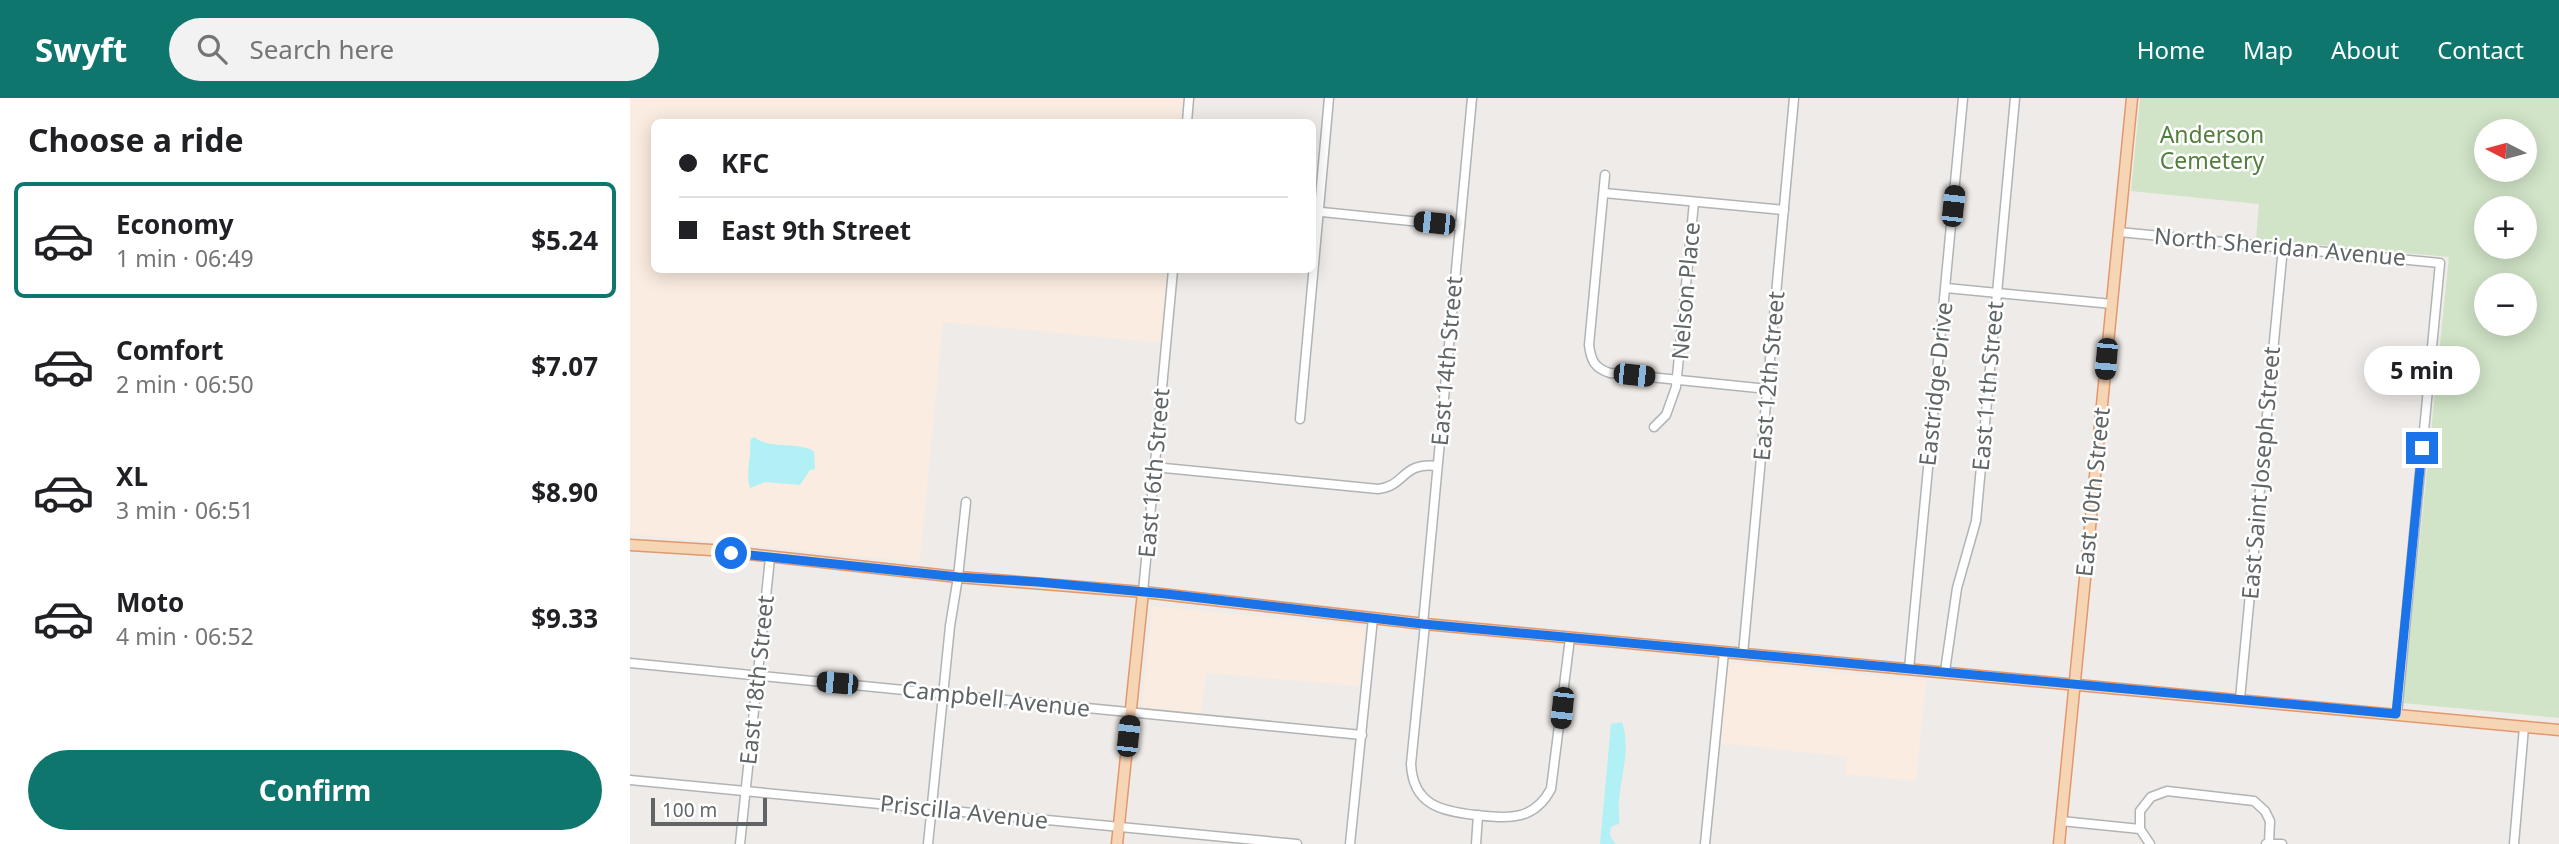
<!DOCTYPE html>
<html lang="en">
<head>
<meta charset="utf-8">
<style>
	:root { --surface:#fff; --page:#f2f2f2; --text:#202124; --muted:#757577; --line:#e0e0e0; --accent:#0f766e }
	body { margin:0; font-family:"Noto Sans",sans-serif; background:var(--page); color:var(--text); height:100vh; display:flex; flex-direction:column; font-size:26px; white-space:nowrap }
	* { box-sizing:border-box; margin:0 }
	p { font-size:23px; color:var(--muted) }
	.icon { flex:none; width:38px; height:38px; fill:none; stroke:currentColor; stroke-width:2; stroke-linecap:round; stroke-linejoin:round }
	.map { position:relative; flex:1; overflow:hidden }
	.side { display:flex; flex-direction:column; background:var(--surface); width:630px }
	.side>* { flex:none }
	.banner { position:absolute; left:21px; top:21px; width:665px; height:154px; border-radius:10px; box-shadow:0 4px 18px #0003; display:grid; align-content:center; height:154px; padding:0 28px; background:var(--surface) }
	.needle { width:46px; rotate:276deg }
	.buttons { position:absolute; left:1844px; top:21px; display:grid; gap:14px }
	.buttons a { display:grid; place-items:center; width:63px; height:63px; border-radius:50%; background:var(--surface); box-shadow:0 4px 18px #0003; font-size:35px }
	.scale { position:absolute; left:21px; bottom:18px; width:116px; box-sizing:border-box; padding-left:7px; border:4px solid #5f6566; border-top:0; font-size:19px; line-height:24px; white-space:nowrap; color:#5f6566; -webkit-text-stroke:5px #fff; paint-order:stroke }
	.end { position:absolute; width:32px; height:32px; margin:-16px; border:9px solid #1a73e8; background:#fff; box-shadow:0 0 0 4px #fff }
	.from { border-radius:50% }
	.bubble { position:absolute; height:49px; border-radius:24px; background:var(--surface); box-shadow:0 4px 18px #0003; font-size:23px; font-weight:700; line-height:49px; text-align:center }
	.car { position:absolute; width:21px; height:42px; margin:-21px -10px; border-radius:9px; box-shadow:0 0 5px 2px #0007; background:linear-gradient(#222 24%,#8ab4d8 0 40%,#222 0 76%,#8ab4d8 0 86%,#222 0) }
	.banner b { display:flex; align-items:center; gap:24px; height:66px; font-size:26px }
	.banner b+b { border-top:2px solid var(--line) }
	.banner i { width:18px; height:18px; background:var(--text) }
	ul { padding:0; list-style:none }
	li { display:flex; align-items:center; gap:21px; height:116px; margin:0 14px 10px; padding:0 14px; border:4px solid transparent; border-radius:10px }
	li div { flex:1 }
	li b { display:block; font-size:26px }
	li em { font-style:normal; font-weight:700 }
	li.selected { border-color:var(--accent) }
	li>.icon { width:63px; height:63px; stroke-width:1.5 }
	h2 { padding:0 28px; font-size:32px; line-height:84px }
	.primary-button { display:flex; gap:14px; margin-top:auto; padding:14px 28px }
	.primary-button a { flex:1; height:80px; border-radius:42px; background:var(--accent); color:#fff; font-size:28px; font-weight:700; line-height:80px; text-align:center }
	header { display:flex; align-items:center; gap:42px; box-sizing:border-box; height:98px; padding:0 35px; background:var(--accent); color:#fff }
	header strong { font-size:33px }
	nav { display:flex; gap:38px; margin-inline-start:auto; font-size:24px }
	.search { width:490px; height:63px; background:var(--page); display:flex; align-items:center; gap:18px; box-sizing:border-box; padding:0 24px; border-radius:38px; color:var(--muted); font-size:26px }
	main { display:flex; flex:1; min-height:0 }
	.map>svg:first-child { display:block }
	.commercial { fill:#fbece1 }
	.green { fill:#d1e4c7; fill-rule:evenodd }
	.water { fill:#b1f1f6 }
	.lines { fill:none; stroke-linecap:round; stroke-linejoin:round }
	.minor-casing { stroke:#b0b4b5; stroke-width:11 }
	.major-casing { stroke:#e2986d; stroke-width:13 }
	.minor { stroke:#fff; stroke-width:8 }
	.major { stroke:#f6d5b5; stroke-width:10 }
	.route { stroke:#1a73e8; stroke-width:9 }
	.labels { text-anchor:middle; stroke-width:5; stroke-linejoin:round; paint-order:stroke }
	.park-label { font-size:23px; fill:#527e3e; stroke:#fff }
	.street-label { font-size:23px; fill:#5f6566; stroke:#fff }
</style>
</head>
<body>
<header>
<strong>Swyft</strong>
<div class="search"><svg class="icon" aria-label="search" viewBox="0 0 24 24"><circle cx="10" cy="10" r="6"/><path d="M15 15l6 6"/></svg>Search here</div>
<nav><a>Home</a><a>Map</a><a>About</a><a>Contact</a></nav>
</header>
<main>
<section class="side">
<h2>Choose a ride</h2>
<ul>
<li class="selected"><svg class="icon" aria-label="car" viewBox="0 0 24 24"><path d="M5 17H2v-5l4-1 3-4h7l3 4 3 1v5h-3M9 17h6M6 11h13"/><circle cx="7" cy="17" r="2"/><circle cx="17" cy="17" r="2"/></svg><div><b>Economy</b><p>1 min · 06:49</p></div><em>$5.24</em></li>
<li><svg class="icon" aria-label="car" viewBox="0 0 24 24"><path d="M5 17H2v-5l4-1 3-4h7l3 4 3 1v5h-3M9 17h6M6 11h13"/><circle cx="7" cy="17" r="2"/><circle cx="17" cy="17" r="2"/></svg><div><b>Comfort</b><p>2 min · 06:50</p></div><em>$7.07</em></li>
<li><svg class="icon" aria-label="car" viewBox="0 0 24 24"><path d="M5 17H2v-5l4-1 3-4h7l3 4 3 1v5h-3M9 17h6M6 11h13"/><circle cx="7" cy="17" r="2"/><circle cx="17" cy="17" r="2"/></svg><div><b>XL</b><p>3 min · 06:51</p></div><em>$8.90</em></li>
<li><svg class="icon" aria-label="car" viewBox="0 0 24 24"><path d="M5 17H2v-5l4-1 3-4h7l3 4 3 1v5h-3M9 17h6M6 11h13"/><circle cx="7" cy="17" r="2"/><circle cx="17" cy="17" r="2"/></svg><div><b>Moto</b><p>4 min · 06:52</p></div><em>$9.33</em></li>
</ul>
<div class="primary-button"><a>Confirm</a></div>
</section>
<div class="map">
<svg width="1929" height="746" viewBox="0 0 1929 746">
	<rect width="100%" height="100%" fill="#efebe8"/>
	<g class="commercial">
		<polygon points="0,0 554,0 552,24 24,24 24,172 538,172 532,245 313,224 290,464 0,436"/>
		<polygon points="522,508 735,529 729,588 576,575 571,616 512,609"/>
		<polygon points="1103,565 1296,583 1286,683 1215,676 1217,659 1090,645 1097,569"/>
	</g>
	<path class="green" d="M 1510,0 L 1929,0 L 1929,620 L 1773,605 L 1819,159 L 1626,141 L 1629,106 L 1501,93 ZM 1857,33 L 1895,33 L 1895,72 L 1857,72 ZM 1857,110 L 1895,110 L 1895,149 L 1857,149 ZM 1857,187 L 1895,187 L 1895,226 L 1857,226 Z"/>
	<g class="water">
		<path d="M 124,339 C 140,352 165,343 184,353 L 185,371 L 180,372 L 170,387 L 135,384 L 120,390 C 115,375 122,358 120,342 Z"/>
		<path d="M 992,624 C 1001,651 991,676 989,703 C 988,711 990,718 989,726 L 982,728 C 978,735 980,740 986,746 L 970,746 L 981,626 Z"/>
	</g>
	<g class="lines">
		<defs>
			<g id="minor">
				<polyline points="557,24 559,0"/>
				<path d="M 975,77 L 959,247 C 961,262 964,270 980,275 L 1138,291"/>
				<polyline points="974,95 1154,112"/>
				<polyline points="682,113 830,128"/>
				<polyline points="1489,134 1810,165 1767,616"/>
				<polyline points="1316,190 1482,206"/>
				<polyline points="670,321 699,0"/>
				<polyline points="1024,329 1036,317 1046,289 1064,104"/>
				<path d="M 524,369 L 748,391 C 776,388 771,364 807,368"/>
				<polyline points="513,494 543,172"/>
				<polyline points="793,526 842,0"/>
				<path d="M 795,526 L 781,666 C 783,707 811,713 845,717 C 878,720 903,724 921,691 L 940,540"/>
				<polyline points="1113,556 1164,0"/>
				<polyline points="0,565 732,637"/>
				<polyline points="1279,571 1333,0"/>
				<polyline points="1315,573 1327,490 1346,423 1385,0"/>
				<polyline points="1610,601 1653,149"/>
				<polyline points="0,682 667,746"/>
				<polyline points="1431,723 1510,731"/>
				<polyline points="110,746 140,460"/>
				<polyline points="298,746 320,528 328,479 336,404"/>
				<polyline points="720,746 743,520"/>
				<polyline points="846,746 848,717"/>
				<polyline points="1075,746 1094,554"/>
				<polyline points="1520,746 1510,731 1510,713 1521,699 1537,693 1624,703 1635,713 1640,723 1639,745"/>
				<polyline points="1636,746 1652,746"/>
				<polyline points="1884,746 1894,629"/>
			</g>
			<g id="major">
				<polyline points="0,447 81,452 328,479 513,494 795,526 1929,632"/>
				<polyline points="487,746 513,494"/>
				<polyline points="1429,746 1502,0"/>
			</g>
		</defs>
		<use href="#minor" class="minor-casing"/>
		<use href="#major" class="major-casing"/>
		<use href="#minor" class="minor"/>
		<use href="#major" class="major"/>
	</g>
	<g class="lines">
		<polyline class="route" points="101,455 328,479 408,484 536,496 793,526 1766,616 1792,350"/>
	</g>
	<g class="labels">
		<g class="park-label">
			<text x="1582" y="45">Anderson<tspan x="1582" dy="26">Cemetery</tspan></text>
		</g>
		<g class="street-label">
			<text transform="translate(1650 149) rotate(5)" y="8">North Sheridan Avenue</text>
			<text transform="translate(1056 193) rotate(-85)" y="8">Nelson Place</text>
			<text transform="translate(817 263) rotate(-85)" y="8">East 14th Street</text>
			<text transform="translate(1139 278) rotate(-85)" y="8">East 12th Street</text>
			<text transform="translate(1306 286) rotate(-84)" y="8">Eastridge Drive</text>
			<text transform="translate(1358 288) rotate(-85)" y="8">East 11th Street</text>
			<text transform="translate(524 375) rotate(-85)" y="8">East 16th Street</text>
			<text transform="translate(1631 375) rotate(-85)" y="8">East Saint Joseph Street</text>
			<text transform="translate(1463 394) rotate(-84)" y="8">East 10th Street</text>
			<text transform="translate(127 582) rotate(-84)" y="8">East 18th Street</text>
			<text transform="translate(366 601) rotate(6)" y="8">Campbell Avenue</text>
			<text transform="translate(334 714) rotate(6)" y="8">Priscilla Avenue</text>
		</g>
	</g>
</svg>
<div class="buttons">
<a><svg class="needle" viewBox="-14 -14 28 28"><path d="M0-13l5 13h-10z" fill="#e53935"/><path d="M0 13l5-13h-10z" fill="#757577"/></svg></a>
<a>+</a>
<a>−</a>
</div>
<div class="scale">100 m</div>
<i class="end from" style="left:101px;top:455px"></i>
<i class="end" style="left:1792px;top:350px"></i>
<div class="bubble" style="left:1734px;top:248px;width:116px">5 min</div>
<i class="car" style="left:1323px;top:108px;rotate:6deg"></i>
<i class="car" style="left:804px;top:125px;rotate:276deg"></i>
<i class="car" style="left:1476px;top:261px;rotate:185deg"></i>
<i class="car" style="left:1004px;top:277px;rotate:96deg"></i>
<i class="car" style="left:207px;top:585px;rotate:275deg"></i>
<i class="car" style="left:932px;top:610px;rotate:186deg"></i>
<i class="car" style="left:498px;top:638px;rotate:6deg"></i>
<div class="banner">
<b><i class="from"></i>KFC</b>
<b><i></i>East 9th Street</b>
</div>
</div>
</main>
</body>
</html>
